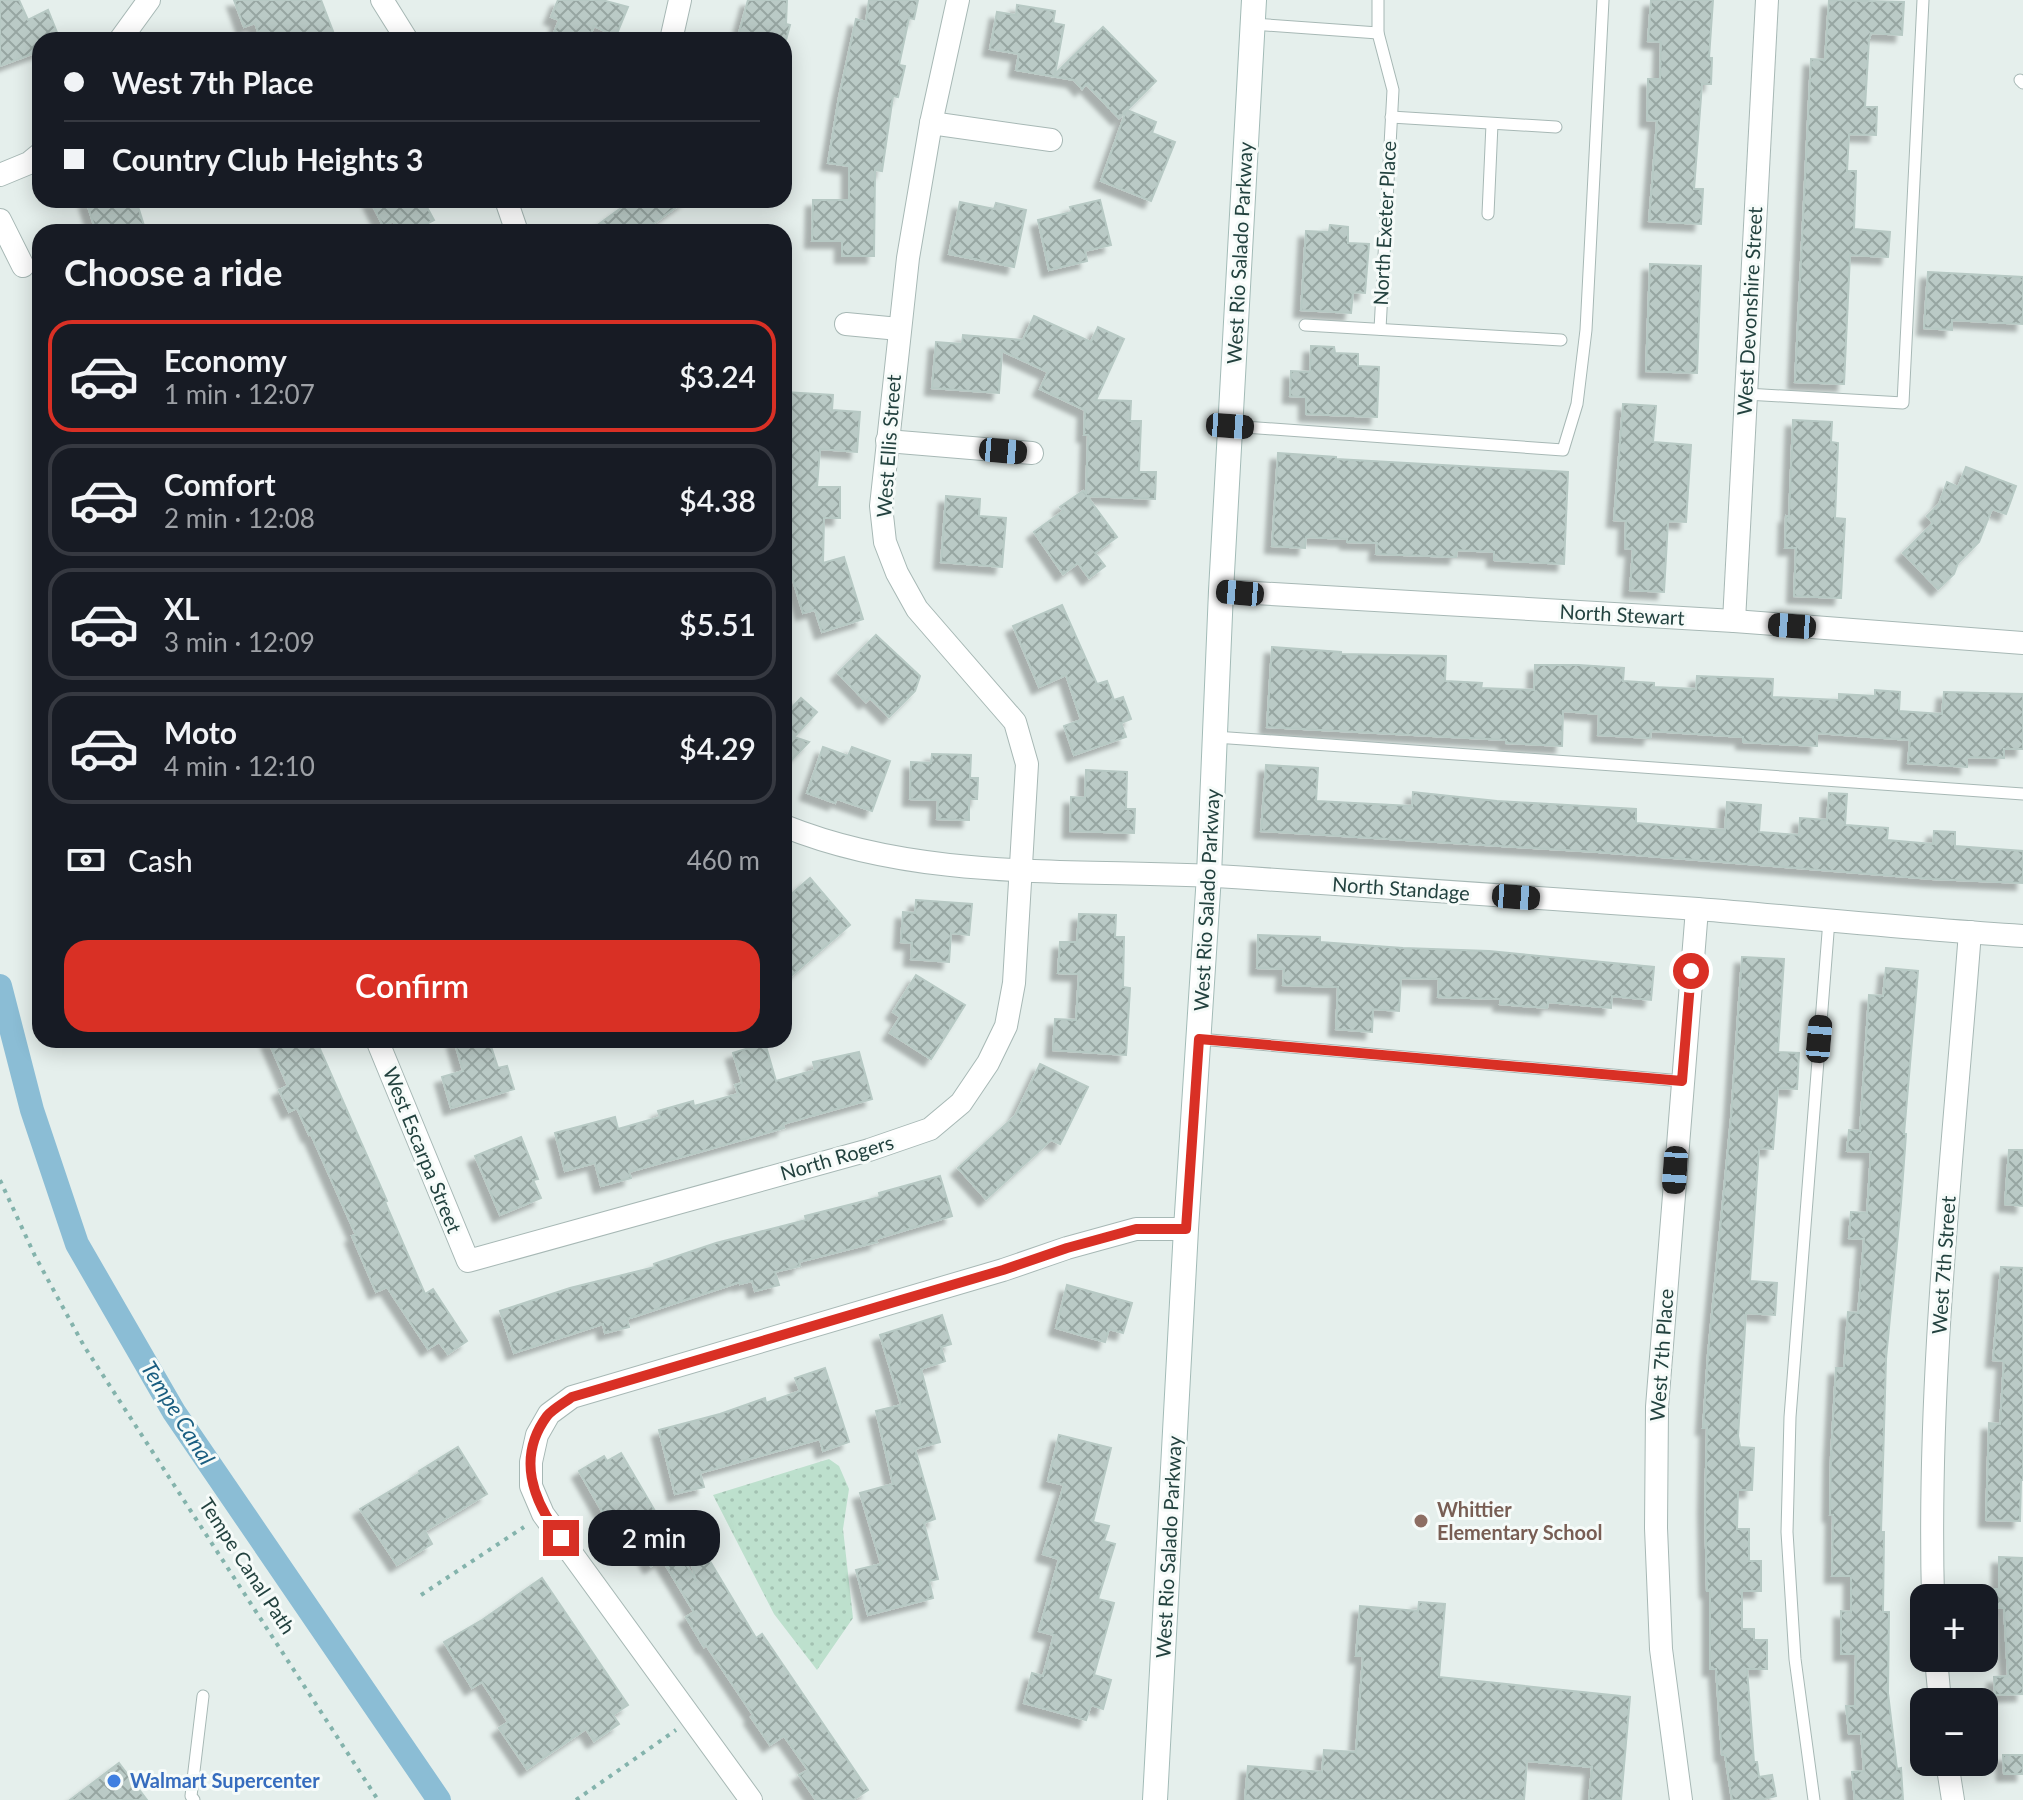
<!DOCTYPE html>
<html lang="en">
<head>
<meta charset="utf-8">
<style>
	:root { --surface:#171b24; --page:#242831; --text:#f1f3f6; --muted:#9ea1a6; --line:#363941; --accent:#d93025 }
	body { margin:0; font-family:Lato,sans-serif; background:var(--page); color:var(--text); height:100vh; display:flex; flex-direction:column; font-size:30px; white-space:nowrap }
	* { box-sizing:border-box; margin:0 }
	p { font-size:26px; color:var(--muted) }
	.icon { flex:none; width:44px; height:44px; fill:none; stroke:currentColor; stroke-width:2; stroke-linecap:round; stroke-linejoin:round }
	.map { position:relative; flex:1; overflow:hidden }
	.details { position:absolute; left:32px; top:224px; width:760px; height:824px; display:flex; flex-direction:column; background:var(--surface); border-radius:24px; box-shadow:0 4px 20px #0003 }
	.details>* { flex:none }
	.top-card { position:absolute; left:32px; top:32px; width:760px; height:176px; border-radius:24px; box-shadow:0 4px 20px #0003; display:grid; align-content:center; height:176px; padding:0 32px; background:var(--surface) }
	.buttons { position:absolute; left:1910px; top:1584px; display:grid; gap:16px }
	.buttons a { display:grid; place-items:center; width:88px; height:88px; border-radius:16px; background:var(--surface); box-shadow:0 4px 20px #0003; font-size:40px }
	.end { position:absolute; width:36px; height:36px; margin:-18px; border:10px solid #d93025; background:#fff; box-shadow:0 0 0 4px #fff }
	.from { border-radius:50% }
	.bubble { position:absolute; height:56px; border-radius:24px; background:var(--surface); box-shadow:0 4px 20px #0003; font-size:26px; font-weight:600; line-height:56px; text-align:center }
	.car { position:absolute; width:24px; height:48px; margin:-24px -12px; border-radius:10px; box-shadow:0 0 6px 2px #0007; background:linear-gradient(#222 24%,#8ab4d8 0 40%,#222 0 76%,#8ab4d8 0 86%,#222 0) }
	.top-card b { display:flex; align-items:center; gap:28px; height:76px; font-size:30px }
	.top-card b+b { border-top:2px solid var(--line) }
	.top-card i { width:20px; height:20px; background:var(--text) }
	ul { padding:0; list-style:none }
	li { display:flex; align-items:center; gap:24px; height:112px; margin:0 16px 12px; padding:0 16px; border:4px solid var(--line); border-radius:24px }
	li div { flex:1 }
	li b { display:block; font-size:30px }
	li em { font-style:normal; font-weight:600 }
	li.current { border-color:var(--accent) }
	li>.icon { width:72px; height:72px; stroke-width:1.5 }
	h2 { padding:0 32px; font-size:36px; line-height:96px }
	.pay { display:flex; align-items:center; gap:20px; height:88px; padding:0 32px; font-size:30px }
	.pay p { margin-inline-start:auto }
	.primary-button { display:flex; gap:16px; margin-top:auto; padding:16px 32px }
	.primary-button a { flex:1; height:92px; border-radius:24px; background:var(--accent); color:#fff; font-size:32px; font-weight:600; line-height:92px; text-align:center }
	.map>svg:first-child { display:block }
	.park { fill:url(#park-dots) }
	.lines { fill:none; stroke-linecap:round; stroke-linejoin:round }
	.canal { stroke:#8bbdd5; stroke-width:24 }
	.building { fill:url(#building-cross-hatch); stroke:#b7c9c4; stroke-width:2; filter:url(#shadow) }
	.service-casing { stroke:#a7b8b5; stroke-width:13 }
	.minor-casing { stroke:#a7b8b5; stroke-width:24 }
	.secondary-casing { stroke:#a3bbb7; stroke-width:26 }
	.path { stroke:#84b3ac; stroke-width:4; stroke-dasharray:4 6; stroke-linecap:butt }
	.service { stroke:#fff; stroke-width:11 }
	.minor { stroke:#fff; stroke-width:22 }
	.secondary { stroke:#fff; stroke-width:24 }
	.route { stroke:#d93025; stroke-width:10 }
	.education-dot { fill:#8d6e63; stroke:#f6fbf9; stroke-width:3 }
	.shop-dot { fill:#3f7fe0; stroke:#f6fbf9; stroke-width:3 }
	.labels { text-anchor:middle; stroke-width:6; stroke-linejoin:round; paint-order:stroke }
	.street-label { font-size:20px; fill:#23423f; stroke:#f6fbf9 }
	.education-label { font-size:20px; font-weight:bold; fill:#785e54; stroke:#f6fbf9; text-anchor:start }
	.shop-label { font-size:20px; font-weight:bold; fill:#366cbe; stroke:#f6fbf9; text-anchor:start }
	.water-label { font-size:22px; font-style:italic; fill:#1a5e81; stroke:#f6fbf9 }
</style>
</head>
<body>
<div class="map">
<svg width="2023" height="1800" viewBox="0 0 2023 1800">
	<defs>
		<pattern id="park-dots" width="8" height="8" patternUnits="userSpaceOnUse" patternTransform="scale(2)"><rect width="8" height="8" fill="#bde0cd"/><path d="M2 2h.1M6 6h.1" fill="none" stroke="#a2c1b1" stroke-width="1.8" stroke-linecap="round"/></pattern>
		<pattern id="building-cross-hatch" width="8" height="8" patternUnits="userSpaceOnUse" patternTransform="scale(2)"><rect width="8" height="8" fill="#bacac6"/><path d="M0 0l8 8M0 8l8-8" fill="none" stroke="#97a6a2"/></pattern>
		<filter id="shadow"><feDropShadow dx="-7" dy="7" stdDeviation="2" flood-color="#0004"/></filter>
	</defs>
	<rect width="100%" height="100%" fill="#e5efec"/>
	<polygon class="park" points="829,1459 839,1466 849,1489 843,1529 853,1618 817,1670 774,1614 713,1495"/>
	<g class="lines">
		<polyline class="canal" points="0,986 32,1110 77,1244 174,1412 439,1800"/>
	</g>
	<g class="building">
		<polygon points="0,0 19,0 28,20 48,10 60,40 40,40 40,51 0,66"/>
		<polygon points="234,0 321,0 334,34 317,40 261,40 255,23 244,27"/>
		<polygon points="558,0 602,0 628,7 616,36 594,26 588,40 551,40 559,20 551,17"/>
		<polygon points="748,0 787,0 786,24 790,25 786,40 737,40"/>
		<polygon points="869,0 918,0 914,19 909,18 899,65 905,66 898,97 893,96 882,171 875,170 874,256 842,256 842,241 812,241 813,200 849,200 849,166 828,163 839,97 856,19 866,22"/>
		<polygon points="1651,0 1713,0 1709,58 1712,58 1711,84 1702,84 1694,189 1703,189 1701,224 1649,221 1657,121 1647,120 1648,79 1660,79 1661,42 1648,41"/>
		<polygon points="1829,0 1904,2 1902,35 1871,33 1869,39 1865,107 1877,107 1876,135 1849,134 1847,171 1856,171 1854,229 1890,232 1888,257 1850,255 1844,384 1795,382 1811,59 1825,60"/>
		<polygon points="1017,5 1055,11 1053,23 1064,25 1055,74 1103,27 1156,81 1127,110 1156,122 1152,133 1175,142 1151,201 1101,181 1126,111 1119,118 1086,84 1082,89 1074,80 1016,70 1019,54 990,49 997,12 1016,15"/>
		<polygon points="86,200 136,200 146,232 96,232"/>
		<polygon points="370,200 423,200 434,220 411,232 399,232 393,221 383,226"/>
		<polygon points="632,200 686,200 642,232 588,232"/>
		<polygon points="1100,200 1111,245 1085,251 1087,261 1049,270 1038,220 1072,212 1070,207"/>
		<polygon points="960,202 994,209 996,203 1026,210 1014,267 949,254"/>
		<polygon points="1330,225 1348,227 1348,243 1369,244 1365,293 1353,292 1351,313 1301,310 1306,231 1329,232"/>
		<polygon points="1650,264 1701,266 1697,373 1646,371"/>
		<polygon points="1928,272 2023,277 2023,324 1952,320 1952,330 1924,328"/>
		<polygon points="1034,316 1091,342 1098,327 1124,339 1096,400 1131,401 1130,421 1141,421 1139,472 1156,472 1155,499 1087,496 1117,537 1095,553 1105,566 1089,578 1078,563 1063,574 1034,532 1063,511 1060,507 1083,491 1086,494 1088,435 1084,435 1085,410 1040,389 1048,372 1002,351 999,393 932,388 936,342 962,344 963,335 1023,340"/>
		<polygon points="1311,346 1334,347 1335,353 1358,354 1358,366 1379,367 1377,417 1306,414 1306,397 1290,396 1291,371 1310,372"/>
		<polygon points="784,392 833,395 832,410 860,412 857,452 820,449 817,487 840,487 840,518 824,518 823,563 844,557 863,619 822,632 815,610 803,613 786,557 784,487 786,487 791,421 784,421"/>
		<polygon points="1623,404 1656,406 1653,442 1691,445 1686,522 1668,521 1664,592 1630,590 1633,549 1625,548 1626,521 1614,520"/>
		<polygon points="1793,420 1832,422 1831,442 1838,443 1835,518 1845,519 1841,598 1794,596 1796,548 1785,548 1786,516 1789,517"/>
		<polygon points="1278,453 1336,457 1336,459 1568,472 1564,564 1494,560 1494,552 1457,550 1456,557 1376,554 1377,543 1347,542 1347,539 1306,537 1305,548 1272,546"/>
		<polygon points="1966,467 2016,486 2006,514 1992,509 1979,542 1958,563 1954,574 1938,589 1903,553 1933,523 1927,516 1939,504 1947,482 1958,487"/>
		<polygon points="946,496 980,499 979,516 1006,518 1002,567 941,562"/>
		<polygon points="1062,605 1097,684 1107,681 1114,700 1123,697 1131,719 1121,723 1126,737 1074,755 1064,726 1081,720 1066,675 1039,687 1013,626"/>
		<polygon points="876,635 920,676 915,691 889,717 870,698 866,702 838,673"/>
		<polygon points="1272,647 1341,652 1341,654 1446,656 1445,681 1482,683 1481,688 1534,690 1535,665 1578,665 1624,668 1623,681 1654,683 1654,687 1696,689 1697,676 1773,679 1772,697 1839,700 1839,694 1875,696 1875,690 1900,692 1899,711 1942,714 1944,692 2023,694 2023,749 2004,749 2004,758 1967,757 1967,767 1908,763 1910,740 1817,733 1817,746 1743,742 1743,737 1651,731 1650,738 1598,735 1599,714 1563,711 1562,746 1506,743 1506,740 1267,727"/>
		<polygon points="801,698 817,712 794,737 809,742 784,768 784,716"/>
		<polygon points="823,747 848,756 852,747 890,761 872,811 837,799 835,803 807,793"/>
		<polygon points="932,754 971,755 970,778 978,778 977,799 969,799 969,820 937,819 938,800 910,799 911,762 931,763"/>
		<polygon points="1266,765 1318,768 1316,801 1412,806 1413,792 1497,801 1636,809 1636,823 1725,830 1727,802 1761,805 1759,832 1799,835 1800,818 1827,820 1829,793 1847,794 1845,825 1888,828 1887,840 1933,844 1934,831 1955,832 1955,846 2023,851 2023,883 1932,879 1598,852 1261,831"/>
		<polygon points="1086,770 1127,772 1126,809 1135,809 1134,833 1070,831 1071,797 1085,798"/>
		<polygon points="810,878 850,925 784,982 784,908 791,901 788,897"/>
		<polygon points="916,900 972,904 969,935 951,933 949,962 911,959 912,943 901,942 903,912 915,913"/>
		<polygon points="1079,914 1116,915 1115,937 1124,937 1123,987 1130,988 1126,1055 1053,1050 1055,1019 1076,1020 1079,974 1058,973 1060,942 1077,942"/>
		<polygon points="1258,935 1320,937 1320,942 1403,948 1489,951 1654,967 1651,1000 1612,996 1611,1008 1548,1002 1547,1008 1500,1004 1501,999 1438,997 1439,979 1401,978 1399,1011 1373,1009 1372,1032 1336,1029 1338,987 1283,985 1284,969 1257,968"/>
		<polygon points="1742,957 1784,959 1778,1052 1799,1053 1797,1089 1778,1088 1773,1149 1759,1148 1750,1281 1777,1283 1775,1315 1746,1313 1738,1436 1740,1447 1754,1448 1752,1490 1738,1490 1737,1529 1749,1529 1749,1561 1761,1561 1761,1591 1742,1591 1742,1629 1754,1629 1754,1640 1767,1640 1767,1669 1747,1669 1754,1762 1757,1762 1759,1777 1772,1775 1776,1796 1760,1800 1732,1800 1725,1755 1722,1755 1716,1669 1710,1669 1710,1591 1707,1591 1705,1507 1707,1428 1703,1428 1708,1354 1731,1118"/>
		<polygon points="1886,968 1918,971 1904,1134 1906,1134 1901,1203 1886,1359 1881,1532 1884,1532 1883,1612 1889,1612 1888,1693 1897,1769 1901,1768 1903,1800 1855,1800 1852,1772 1864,1771 1861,1733 1849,1734 1846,1706 1855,1706 1856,1654 1841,1654 1841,1611 1851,1612 1851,1576 1832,1576 1833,1515 1830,1515 1831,1456 1836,1368 1844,1368 1848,1312 1858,1313 1860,1291 1864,1239 1849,1238 1851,1212 1867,1213 1871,1152 1847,1151 1849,1130 1860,1131 1869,995 1883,996"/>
		<polygon points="916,975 965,1005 931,1059 890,1033 900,1017 893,1012"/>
		<polygon points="268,1040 316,1040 387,1201 385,1202 425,1294 433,1289 467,1341 448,1354 439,1342 428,1349 387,1287 376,1292 352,1236 356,1235 311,1134 309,1135 297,1108 289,1112 279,1090 288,1086"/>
		<polygon points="454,1040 489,1040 498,1068 507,1066 514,1089 451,1108 442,1077 463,1071"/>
		<polygon points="765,1043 776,1081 815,1070 813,1062 859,1052 872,1099 783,1124 784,1128 629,1172 631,1178 601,1186 595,1163 565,1171 555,1133 615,1117 618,1129 660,1117 658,1111 693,1101 694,1106 738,1094 735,1085 742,1083 733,1053"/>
		<polygon points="1040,1064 1088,1087 1060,1144 1051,1140 986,1199 958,1168 1015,1116"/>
		<polygon points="521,1137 538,1179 533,1180 541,1198 500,1215 475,1156"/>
		<polygon points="2009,1150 2023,1150 2023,1206 2005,1204"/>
		<polygon points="940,1176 952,1216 876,1239 877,1242 799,1262 800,1266 775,1272 779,1285 755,1291 752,1281 740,1284 740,1282 627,1319 629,1327 605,1333 603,1324 514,1353 500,1311 570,1288 655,1267 654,1264 716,1243 806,1220 805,1216 880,1197 879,1193"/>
		<polygon points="2001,1267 2023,1268 2023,1480 2021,1480 2020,1521 1986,1520 1989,1423 2000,1424 2004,1361 1993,1360"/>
		<polygon points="1067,1285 1132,1303 1123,1333 1109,1329 1105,1342 1056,1328"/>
		<polygon points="942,1315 951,1344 941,1347 945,1361 921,1369 940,1442 915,1449 935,1519 924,1523 938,1579 929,1581 933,1598 868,1615 856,1570 881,1564 860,1493 893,1484 876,1411 901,1405 880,1335"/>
		<polygon points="825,1368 849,1442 823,1451 820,1439 700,1473 704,1487 675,1494 659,1430 720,1414 765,1398 766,1403 800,1391 795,1378"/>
		<polygon points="1059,1435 1111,1448 1093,1522 1109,1526 1104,1541 1115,1544 1098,1599 1114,1603 1094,1675 1111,1680 1103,1709 1091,1705 1086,1720 1024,1703 1032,1673 1043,1676 1054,1635 1039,1631 1059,1559 1043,1554 1064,1485 1048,1481"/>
		<polygon points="458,1447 487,1494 425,1531 432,1544 397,1565 360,1509 420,1473 419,1471"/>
		<polygon points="621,1453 696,1581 682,1525 687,1523 756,1638 762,1634 868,1790 853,1800 816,1800 799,1775 808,1770 784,1736 770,1745 751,1717 753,1715 706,1645 704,1647 686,1617 694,1612 662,1559 651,1566 627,1527 615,1534 579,1471 604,1456 607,1461"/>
		<polygon points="1999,1557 2023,1558 2023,1694 1995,1695 1994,1677 2008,1676 2004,1608 1988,1607 1988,1589 1999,1589"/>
		<polygon points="542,1578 628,1705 613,1715 619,1724 594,1741 586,1729 527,1769 499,1728 508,1722 482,1682 472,1688 444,1642 482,1620"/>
		<polygon points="1419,1602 1445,1604 1439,1677 1630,1697 1621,1800 1589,1800 1592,1767 1527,1761 1524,1800 1245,1800 1248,1766 1322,1772 1324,1750 1356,1752 1363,1656 1356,1656 1360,1606 1418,1611"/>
		<polygon points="2003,1755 2023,1755 2023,1774 2004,1774"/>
		<polygon points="119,1763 147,1800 70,1800"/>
	</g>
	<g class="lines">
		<defs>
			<g id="service">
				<polyline points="1378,0 1378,33 1393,90 1380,329"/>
				<polyline points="1253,24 1378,33"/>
				<polyline points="2020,80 2023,83"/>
				<polyline points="1391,117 1556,127"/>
				<polyline points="1488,214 1492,124"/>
				<polyline points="1305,325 1561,340"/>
				<polyline points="1746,394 1903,403 1923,0"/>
				<polyline points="1231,426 1563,450 1577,404 1586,330 1603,0"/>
				<polyline points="1215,737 2023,794"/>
				<polyline points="1199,1039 1682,1081"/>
				<polyline points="194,1800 191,1796 203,1696"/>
				<polyline points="1814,1800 1795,1659 1787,1532 1790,1417 1829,920"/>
			</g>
			<g id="minor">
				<polyline points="382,0 407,40"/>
				<polyline points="120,40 149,0"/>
				<polyline points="671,40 680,0"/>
				<polyline points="931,123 1051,140"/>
				<polyline points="0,175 29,163 40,154"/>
				<polyline points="506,200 517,232"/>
				<polyline points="0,220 23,266"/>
				<polyline points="846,324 899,329"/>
				<polyline points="887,441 1032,453"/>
				<polyline points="1221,591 1734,621 2023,643"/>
				<polyline points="1734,621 1767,0"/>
				<path d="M 784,826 C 930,885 1094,867 1248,878 C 1398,888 1548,898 1698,909 C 1807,918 1915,929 2023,936"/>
				<polyline points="377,1040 468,1261 869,1150 930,1129 961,1103 988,1063 1006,1026 1014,983 1027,764 1015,722 917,609 897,573 885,542 881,506 908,258 931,123 958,0"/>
				<path d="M 1933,1598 C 1927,1376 1953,1154 1970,932"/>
				<polyline points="1936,1658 1940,1702"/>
				<polyline points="1947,1762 1953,1800"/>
				<polyline points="751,1800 543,1514 531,1486 531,1462 537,1435 549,1414 572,1397 1003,1270 1067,1248 1136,1229 1186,1229"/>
				<polyline points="1681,1800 1661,1649 1656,1528 1657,1407 1697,909"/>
			</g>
			<polyline id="secondary" points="1155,1800 1186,1229 1209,875 1221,591 1254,0"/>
		</defs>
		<use href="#service" class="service-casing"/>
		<use href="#minor" class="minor-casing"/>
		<use href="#secondary" class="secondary-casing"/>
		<g class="path">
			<polyline points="0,1180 35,1256 84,1346 378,1800"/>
			<polyline points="421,1595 524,1527"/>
			<polyline points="576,1800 676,1730"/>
		</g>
		<use href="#service" class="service"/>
		<use href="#minor" class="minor"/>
		<use href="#secondary" class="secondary"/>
	</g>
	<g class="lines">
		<path class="route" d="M 561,1538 C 533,1501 516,1458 547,1416 C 553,1409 564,1403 572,1397 L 1003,1270 L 1067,1248 L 1136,1229 L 1186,1229 L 1199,1039 L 1682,1081 L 1691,971"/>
	</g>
	<circle class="education-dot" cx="1421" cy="1521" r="8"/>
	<circle class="shop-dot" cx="114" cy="1781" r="8"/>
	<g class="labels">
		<g class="street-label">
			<text transform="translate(1385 223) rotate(-87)" y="7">North Exeter Place</text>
			<text transform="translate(1240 253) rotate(-87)" y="7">West Rio Salado Parkway</text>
			<text transform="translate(1750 311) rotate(-87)" y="7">West Devonshire Street</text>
			<text transform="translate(889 446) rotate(-86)" y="7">West Ellis Street</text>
			<text transform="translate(1622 615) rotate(3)" y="7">North Stewart</text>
			<text transform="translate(1401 889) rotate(4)" y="7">North Standage</text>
			<text transform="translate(1207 900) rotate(-87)" y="7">West Rio Salado Parkway</text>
			<text transform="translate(422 1150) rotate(68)" y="7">West Escarpa Street</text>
			<text transform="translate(837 1158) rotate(-16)" y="7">North Rogers</text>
			<text transform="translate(1944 1265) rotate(-86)" y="7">West 7th Street</text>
			<text transform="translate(1662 1355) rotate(-86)" y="7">West 7th Place</text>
			<text transform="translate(1169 1547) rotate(-87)" y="7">West Rio Salado Parkway</text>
			<text transform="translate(247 1566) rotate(57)" y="7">Tempe Canal Path</text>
		</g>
		<g class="education-label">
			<text x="1437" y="1517">Whittier<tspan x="1437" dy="23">Elementary School</tspan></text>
		</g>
		<g class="shop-label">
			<text x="130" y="1788">Walmart Supercenter</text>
		</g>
		<g class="water-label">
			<text transform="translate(178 1413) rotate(58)" y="8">Tempe Canal</text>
		</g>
	</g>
</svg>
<div class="buttons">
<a>+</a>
<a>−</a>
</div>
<i class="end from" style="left:1691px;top:971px"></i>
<i class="end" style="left:561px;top:1538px"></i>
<div class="bubble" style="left:588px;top:1510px;width:132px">2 min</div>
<i class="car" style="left:1230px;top:426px;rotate:94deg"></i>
<i class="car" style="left:1003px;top:451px;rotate:95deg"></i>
<i class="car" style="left:1240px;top:593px;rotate:275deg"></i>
<i class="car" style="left:1792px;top:626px;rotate:274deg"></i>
<i class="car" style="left:1516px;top:897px;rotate:94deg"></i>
<i class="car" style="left:1819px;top:1039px;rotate:5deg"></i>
<i class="car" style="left:1675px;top:1170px;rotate:184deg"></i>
<div class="top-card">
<b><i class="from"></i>West 7th Place</b>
<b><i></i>Country Club Heights 3</b>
</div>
<section class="details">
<h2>Choose a ride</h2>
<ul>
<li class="current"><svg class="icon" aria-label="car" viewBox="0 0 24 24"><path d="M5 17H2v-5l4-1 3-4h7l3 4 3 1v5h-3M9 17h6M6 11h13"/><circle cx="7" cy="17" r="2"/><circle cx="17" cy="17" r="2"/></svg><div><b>Economy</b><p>1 min · 12:07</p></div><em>$3.24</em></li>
<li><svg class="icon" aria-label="car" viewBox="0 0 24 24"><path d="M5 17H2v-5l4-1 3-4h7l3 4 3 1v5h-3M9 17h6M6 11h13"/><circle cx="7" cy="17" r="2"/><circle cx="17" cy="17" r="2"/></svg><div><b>Comfort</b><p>2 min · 12:08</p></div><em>$4.38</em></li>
<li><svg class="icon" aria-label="car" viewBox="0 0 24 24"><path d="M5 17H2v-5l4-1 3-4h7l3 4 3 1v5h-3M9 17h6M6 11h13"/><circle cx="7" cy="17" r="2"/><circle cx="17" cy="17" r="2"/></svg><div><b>XL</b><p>3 min · 12:09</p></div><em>$5.51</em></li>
<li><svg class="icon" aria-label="car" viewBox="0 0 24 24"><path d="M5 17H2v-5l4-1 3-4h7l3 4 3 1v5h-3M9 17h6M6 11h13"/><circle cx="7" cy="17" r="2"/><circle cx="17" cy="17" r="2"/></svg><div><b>Moto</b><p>4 min · 12:10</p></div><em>$4.29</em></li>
</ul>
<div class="pay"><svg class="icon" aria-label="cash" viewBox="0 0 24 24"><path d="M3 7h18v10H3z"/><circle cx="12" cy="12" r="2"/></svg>Cash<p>460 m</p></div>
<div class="primary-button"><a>Confirm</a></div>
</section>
</div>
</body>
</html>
